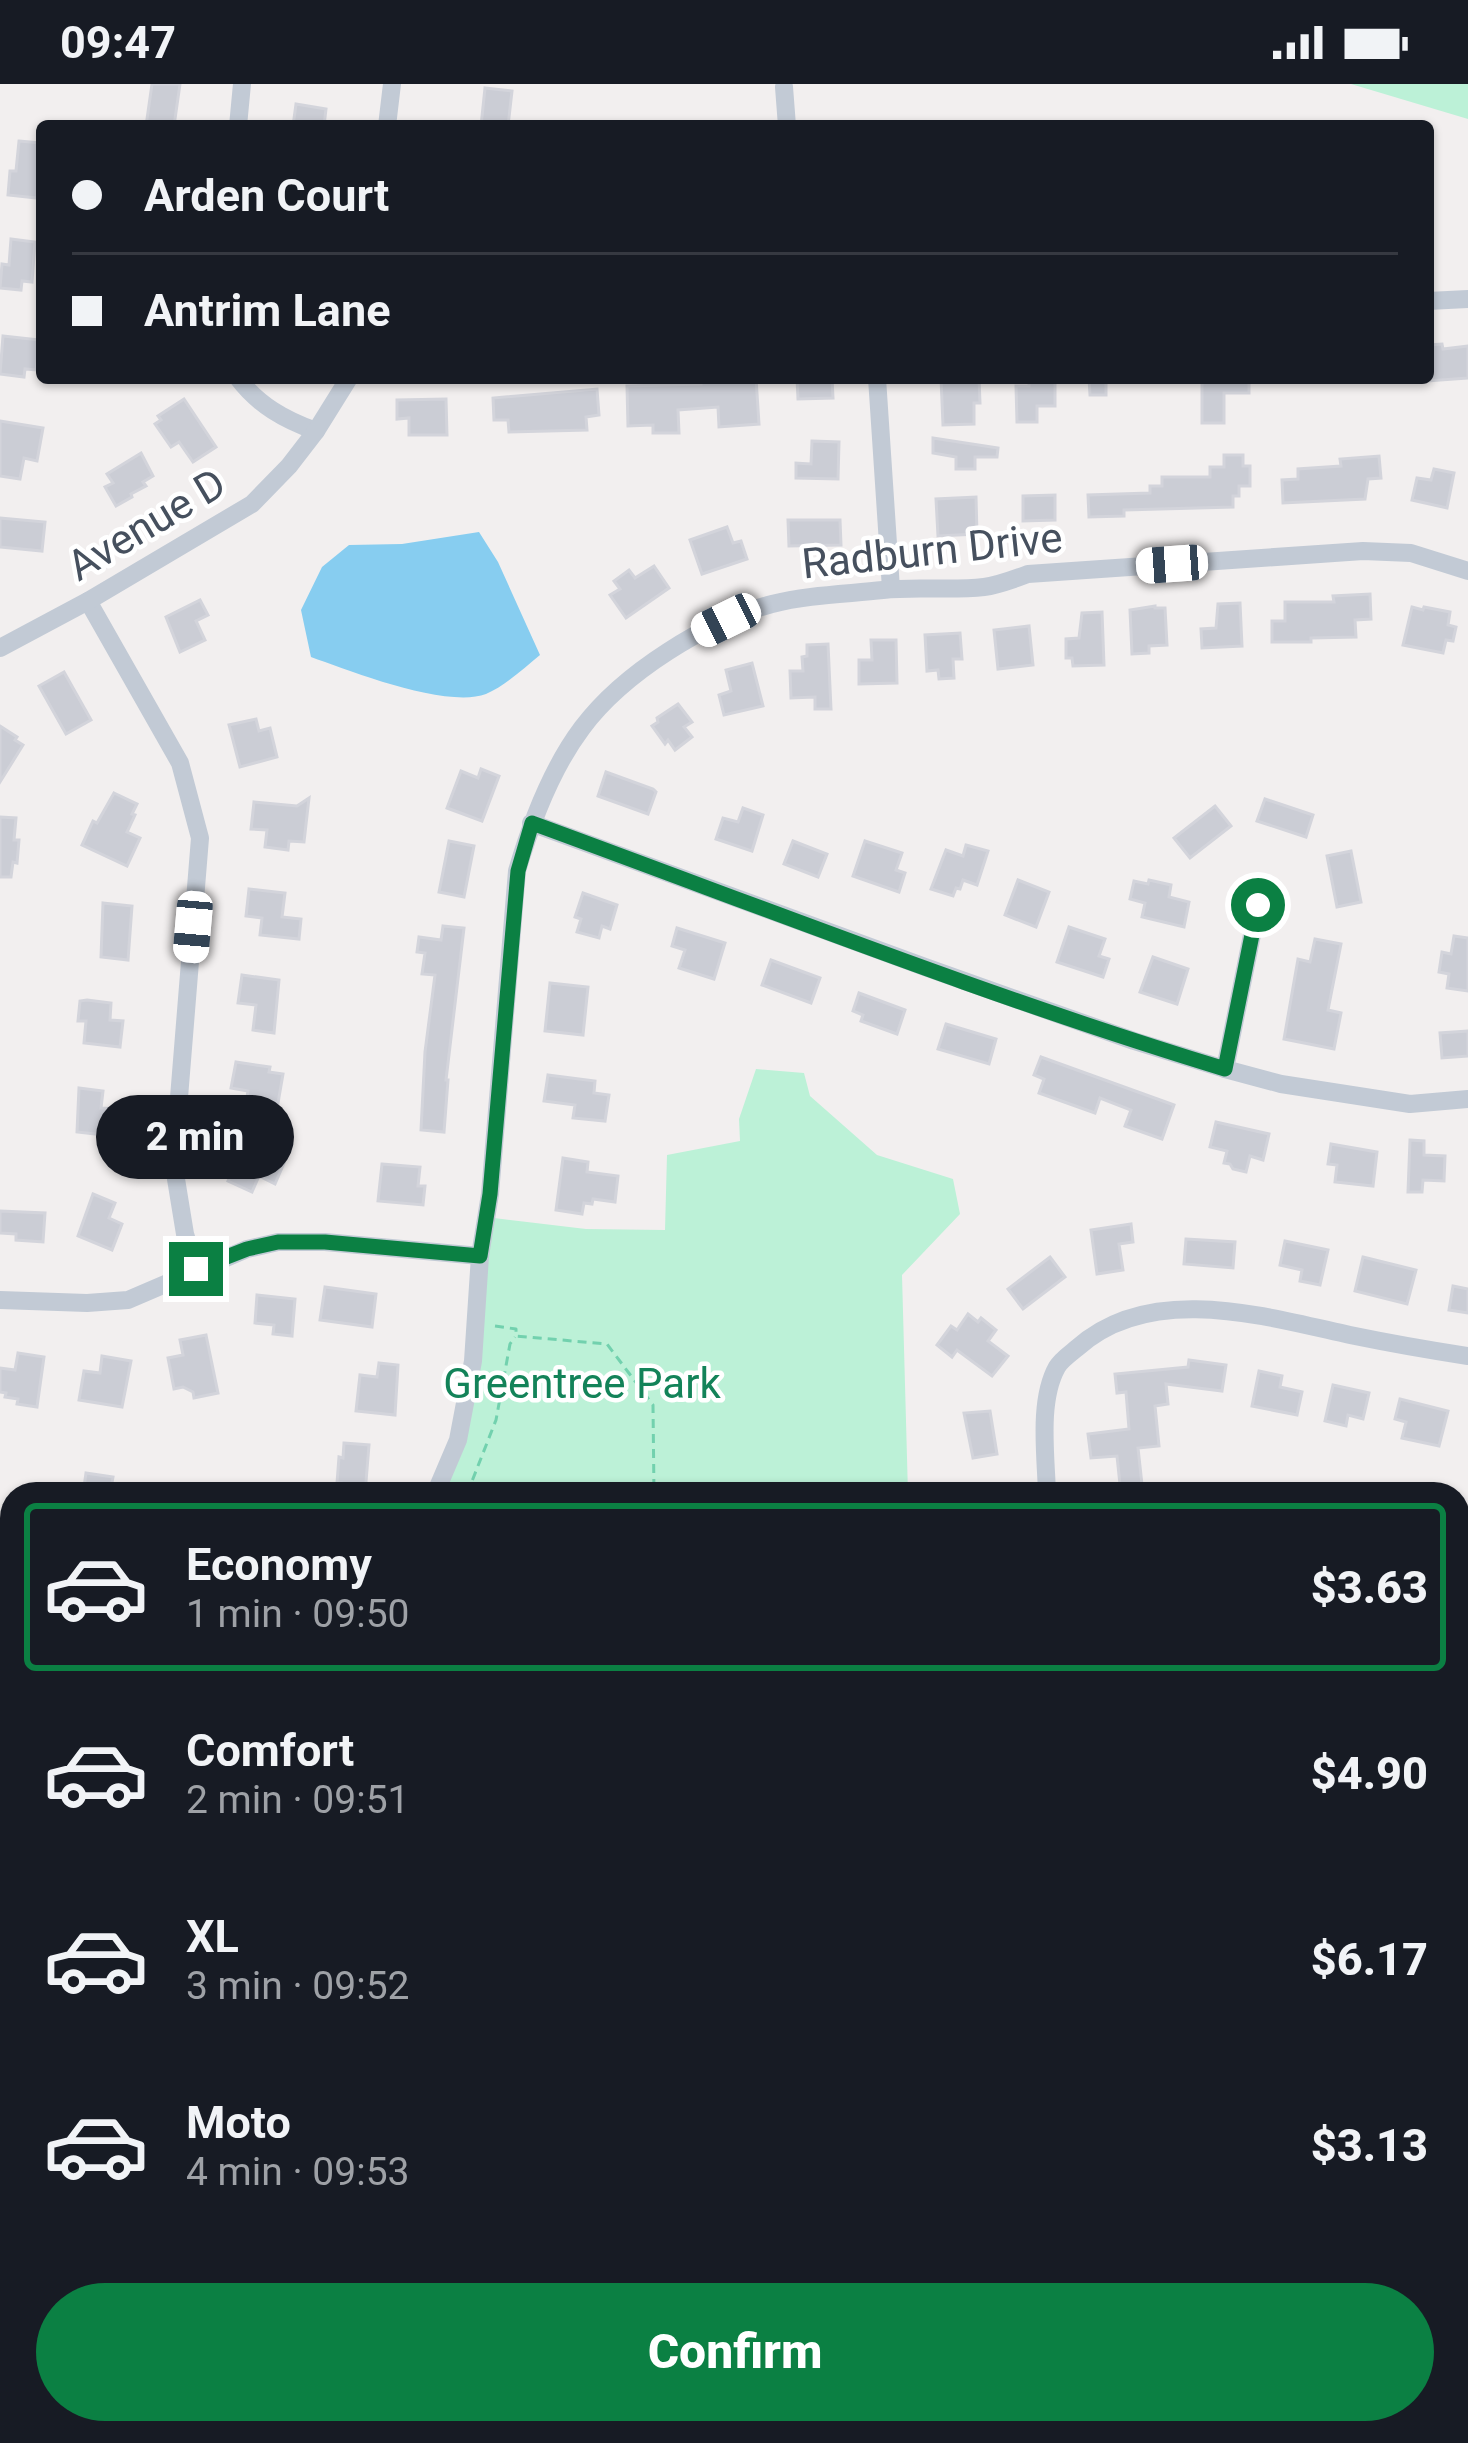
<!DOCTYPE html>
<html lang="en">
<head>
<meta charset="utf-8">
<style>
	:root { --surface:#171b24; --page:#242831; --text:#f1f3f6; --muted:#9ea1a6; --line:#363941; --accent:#0b8043 }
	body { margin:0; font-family:Roboto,sans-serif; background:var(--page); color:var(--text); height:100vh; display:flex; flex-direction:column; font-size:45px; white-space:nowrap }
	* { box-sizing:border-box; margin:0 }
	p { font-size:39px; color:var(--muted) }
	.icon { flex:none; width:66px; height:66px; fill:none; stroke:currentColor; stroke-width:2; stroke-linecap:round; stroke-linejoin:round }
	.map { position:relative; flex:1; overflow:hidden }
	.details { position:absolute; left:0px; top:1398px; width:1470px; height:963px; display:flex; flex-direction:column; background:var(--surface); border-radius:36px 36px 0 0; box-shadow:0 3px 9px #0004 }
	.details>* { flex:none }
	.hud { position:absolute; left:36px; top:36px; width:1398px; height:264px; border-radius:12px; box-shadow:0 3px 9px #0004; display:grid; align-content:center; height:264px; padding:0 36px; background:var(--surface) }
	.end { position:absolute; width:54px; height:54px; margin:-27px; border:15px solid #0b8043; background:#fff; box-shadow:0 0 0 6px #fff }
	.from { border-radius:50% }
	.bubble { position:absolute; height:84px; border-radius:42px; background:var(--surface); box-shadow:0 3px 9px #0004; font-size:39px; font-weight:800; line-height:84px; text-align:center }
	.car { position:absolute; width:36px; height:72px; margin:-36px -18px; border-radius:15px; box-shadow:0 0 9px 3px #0007; background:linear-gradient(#fff 24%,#345 0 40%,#fff 0 76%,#345 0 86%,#fff 0) }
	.hud b { display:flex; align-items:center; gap:42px; height:114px; font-size:45px }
	.hud b+b { border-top:3px solid var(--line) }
	.hud i { width:30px; height:30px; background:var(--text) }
	ul { padding:21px 0 0; list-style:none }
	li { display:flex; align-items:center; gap:36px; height:168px; margin:0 24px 18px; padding:0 12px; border:6px solid transparent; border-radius:12px }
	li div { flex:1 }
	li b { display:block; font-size:45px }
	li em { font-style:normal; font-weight:800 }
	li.active { border-color:var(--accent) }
	li>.icon { width:108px; height:108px; stroke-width:1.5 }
	.button { display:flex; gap:24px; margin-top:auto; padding:24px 36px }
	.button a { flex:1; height:138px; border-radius:72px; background:var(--accent); color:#fff; font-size:48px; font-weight:800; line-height:138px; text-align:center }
	.status { display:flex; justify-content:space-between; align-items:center; height:84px; padding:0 60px; background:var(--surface); direction:ltr }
	.status svg { height:33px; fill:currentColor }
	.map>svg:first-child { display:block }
	.green { fill:#bcf1d7 }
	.water { fill:#87cdf0 }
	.building { fill:#cbcdd5; stroke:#d3d4db; stroke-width:3 }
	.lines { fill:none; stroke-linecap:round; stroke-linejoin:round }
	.path { stroke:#72d1ae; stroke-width:3; stroke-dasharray:9 6; stroke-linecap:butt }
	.street { stroke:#c2cad5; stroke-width:18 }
	.route { stroke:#0b8043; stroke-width:15 }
	.labels { text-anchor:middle; stroke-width:9; stroke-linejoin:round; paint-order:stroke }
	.street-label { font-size:42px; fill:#46505e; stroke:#fff }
	.park-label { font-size:42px; fill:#138359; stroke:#fff }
</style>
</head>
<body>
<div class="status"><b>09:47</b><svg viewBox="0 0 49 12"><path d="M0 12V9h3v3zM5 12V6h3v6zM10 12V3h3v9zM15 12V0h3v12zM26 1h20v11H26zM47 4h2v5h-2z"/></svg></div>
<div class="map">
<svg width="1468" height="2359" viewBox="0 0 1468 2359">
	<rect width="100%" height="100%" fill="#f2efef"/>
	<g class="green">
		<polygon points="1351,0 1468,0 1468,35"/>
		<polygon points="756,985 804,989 810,1012 877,1071 953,1095 960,1130 902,1191 908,1410 436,1410 458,1356 486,1133 586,1145 665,1146 667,1071 740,1057 739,1035"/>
	</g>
	<path class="water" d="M 479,448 L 498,478 L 540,571 C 524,584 505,602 486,610 C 447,625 350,587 311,573 L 301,526 L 322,483 L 349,461 L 402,460 Z"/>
	<g class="building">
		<polygon points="152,0 180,0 174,42 146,42"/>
		<polygon points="485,4 512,7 508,42 481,42"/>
		<polygon points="296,20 326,25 324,42 293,42"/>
		<polygon points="19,57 42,59 37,114 8,111 10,87 16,87"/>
		<polygon points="11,155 35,158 32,198 22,197 21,206 0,204 2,180 9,181"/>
		<polygon points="3,252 40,256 36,286 25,285 24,293 0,290"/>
		<polygon points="1442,260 1443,265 1468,262 1468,294 1428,297 1428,261"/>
		<polygon points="756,294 759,340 719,343 718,323 678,326 679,349 653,349 653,341 628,342 627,302 701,300 701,297"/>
		<polygon points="797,294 832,294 833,314 798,315"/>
		<polygon points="941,294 979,294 980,319 974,319 974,340 943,341"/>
		<polygon points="1029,294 1055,294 1055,322 1037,322 1037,338 1017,338 1016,302 1029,302"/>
		<polygon points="1089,294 1106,294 1106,311 1090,311"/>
		<polygon points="1202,294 1249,294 1249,309 1224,309 1224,339 1202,339"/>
		<polygon points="597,305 599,331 586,333 587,346 509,348 508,336 494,336 493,314"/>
		<polygon points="184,315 216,363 193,378 179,358 171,363 155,340 161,336 158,332"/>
		<polygon points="446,315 447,351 409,351 409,334 397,335 397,316"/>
		<polygon points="0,337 43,344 37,377 24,374 20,395 0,392"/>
		<polygon points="933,354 998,364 997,373 975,373 975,385 956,385 956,373 933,369"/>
		<polygon points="812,357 839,358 838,395 796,394 796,379 811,380"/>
		<polygon points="141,369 153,392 143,398 146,402 131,410 132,413 116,422 105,403 113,399 107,390"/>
		<polygon points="1224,371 1243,371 1243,382 1250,382 1250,402 1239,402 1239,412 1233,412 1233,423 1124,426 1124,432 1089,433 1088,411 1150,409 1150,402 1162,402 1162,393 1210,393 1210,383 1224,383"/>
		<polygon points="1379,372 1381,394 1368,395 1365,415 1283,419 1282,396 1298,395 1298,385 1341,382 1340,375"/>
		<polygon points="1434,385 1454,389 1447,424 1412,416 1417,394 1431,396"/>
		<polygon points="1055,411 1055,436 1023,437 1023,412"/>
		<polygon points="976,413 977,450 938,452 936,415"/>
		<polygon points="0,434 45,438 42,467 0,463"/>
		<polygon points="788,436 840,436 841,461 789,462"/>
		<polygon points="727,443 733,459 741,457 747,475 702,490 690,456"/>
		<polygon points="654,482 669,504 626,534 610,511 620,505 614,497 629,486 635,494"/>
		<polygon points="1370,510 1371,535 1355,536 1356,553 1311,554 1311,558 1272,558 1272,537 1285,537 1285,518 1334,518 1333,512"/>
		<polygon points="200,516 208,531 196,537 205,556 180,568 166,533"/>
		<polygon points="1240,519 1242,562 1202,564 1201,545 1216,544 1218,520"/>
		<polygon points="1155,522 1155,524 1165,524 1167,561 1149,562 1149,569 1132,570 1130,526"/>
		<polygon points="1412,523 1423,526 1424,523 1450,528 1448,541 1456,543 1453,557 1446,556 1443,569 1403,561"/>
		<polygon points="1102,528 1104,581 1073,582 1072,574 1066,574 1066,555 1079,554 1082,529"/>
		<polygon points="1029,542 1033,581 998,585 994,546"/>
		<polygon points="960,549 962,575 953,575 954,594 939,595 938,586 927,587 925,551"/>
		<polygon points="871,556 896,556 897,599 859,600 859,576 872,576"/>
		<polygon points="828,560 831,625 815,625 815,613 791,614 790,587 803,587 802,573 807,572 807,561"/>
		<polygon points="752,579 763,622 724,631 719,611 731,607 726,586"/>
		<polygon points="64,588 91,636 66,650 39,602"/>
		<polygon points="678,620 692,638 684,643 692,653 675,666 668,656 665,660 652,642 658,638 657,634"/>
		<polygon points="256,635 259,647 270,644 277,673 240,683 229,641"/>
		<polygon points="0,642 17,653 15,656 23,661 0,698"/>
		<polygon points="481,685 499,692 482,737 447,724 461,687 478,694"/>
		<polygon points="606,688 653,705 656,708 648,730 598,712"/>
		<polygon points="114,709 137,720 132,730 135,731 127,748 140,754 127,782 82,761 93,737 97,739"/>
		<polygon points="309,714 304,758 289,757 288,766 265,763 267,746 251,745 254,718 297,722"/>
		<polygon points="1265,715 1313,731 1306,753 1257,737"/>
		<polygon points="1215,722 1231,742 1190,774 1174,754"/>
		<polygon points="743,724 763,731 752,767 716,755 723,734 738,738"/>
		<polygon points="0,733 16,734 14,756 19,756 17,779 13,778 11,793 0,793"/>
		<polygon points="449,757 474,762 464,813 439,808"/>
		<polygon points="793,757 827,770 818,793 784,780"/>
		<polygon points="865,757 902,769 896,786 905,789 899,808 853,792"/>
		<polygon points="966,761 988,767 977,801 963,796 960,805 956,804 953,812 931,805 946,766 963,772"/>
		<polygon points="1351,767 1361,818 1337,823 1327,772"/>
		<polygon points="1018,796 1049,808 1036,843 1005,831"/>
		<polygon points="1149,796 1171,801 1169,813 1189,818 1184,843 1142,833 1145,819 1130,815 1134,797 1148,800"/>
		<polygon points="249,805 285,809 282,833 301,835 299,855 260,851 262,834 246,832"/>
		<polygon points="583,809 617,821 610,845 602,842 599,854 577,848 581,835 575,833"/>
		<polygon points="103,819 132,822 128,876 101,873"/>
		<polygon points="443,842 464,844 446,996 448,996 444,1048 421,1046 425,968 435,891 422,890 425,869 417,868 419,853 441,856"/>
		<polygon points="1069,843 1105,855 1099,872 1109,875 1103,893 1057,878"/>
		<polygon points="677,844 725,859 714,895 679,884 685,866 672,862"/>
		<polygon points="1454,852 1468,854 1468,907 1447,904 1449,890 1439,888 1442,868 1451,870"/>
		<polygon points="1315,855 1341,860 1328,926 1341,929 1334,965 1284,955 1298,875 1310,878"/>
		<polygon points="1153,873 1188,885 1177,920 1140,908"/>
		<polygon points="771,876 820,894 811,919 762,901"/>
		<polygon points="242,891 279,896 274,949 253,946 256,921 238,919"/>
		<polygon points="550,899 588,903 583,951 545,947"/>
		<polygon points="859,909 905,926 897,950 861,937 863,931 853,927"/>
		<polygon points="87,916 111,919 110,936 123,937 120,963 84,959 86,937 78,937 80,917"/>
		<polygon points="946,940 996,955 989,980 938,965"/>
		<polygon points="1468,947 1468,972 1442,974 1440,949"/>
		<polygon points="1041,973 1174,1021 1162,1055 1125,1042 1131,1026 1100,1014 1095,1029 1039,1009 1044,995 1034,991"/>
		<polygon points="236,978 270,983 269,988 283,990 278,1019 268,1017 266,1029 245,1025 248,1007 231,1004"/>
		<polygon points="548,991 595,997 594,1009 609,1011 605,1037 573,1034 575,1021 544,1017"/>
		<polygon points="79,1004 103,1007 101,1024 116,1025 113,1052 77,1048"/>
		<polygon points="1216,1038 1269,1050 1263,1076 1250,1072 1246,1088 1233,1085 1230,1080 1224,1079 1227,1067 1210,1063"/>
		<polygon points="1410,1056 1424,1057 1424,1071 1445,1072 1444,1097 1423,1096 1422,1108 1408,1108"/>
		<polygon points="1331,1060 1377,1068 1373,1102 1335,1098 1337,1081 1328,1080"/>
		<polygon points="243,1063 284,1079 275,1100 259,1092 252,1108 228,1097"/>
		<polygon points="563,1074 588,1078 587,1088 618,1092 615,1118 593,1115 592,1120 584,1119 582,1130 556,1126"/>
		<polygon points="382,1080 420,1083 418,1102 425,1102 423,1121 378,1117"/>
		<polygon points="93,1110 115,1119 109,1134 122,1140 112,1166 78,1152"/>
		<polygon points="0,1127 45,1129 43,1158 16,1156 16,1150 0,1149"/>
		<polygon points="1131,1140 1133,1158 1119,1160 1123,1186 1097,1190 1091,1146"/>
		<polygon points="1186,1155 1235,1158 1233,1184 1184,1180"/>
		<polygon points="1285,1157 1328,1166 1320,1201 1300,1197 1302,1186 1280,1181"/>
		<polygon points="1050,1173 1065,1193 1023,1225 1008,1205"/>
		<polygon points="1363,1173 1416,1186 1407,1220 1355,1207"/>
		<polygon points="1453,1202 1468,1205 1468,1229 1449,1226"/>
		<polygon points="325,1203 376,1210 372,1243 320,1236"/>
		<polygon points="257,1211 295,1215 292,1252 273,1250 274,1241 255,1239"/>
		<polygon points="968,1230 978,1238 981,1234 996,1246 988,1257 1008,1272 992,1292 957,1266 952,1273 937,1261 951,1242 957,1246"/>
		<polygon points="206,1251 218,1309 194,1314 193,1308 183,1303 174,1305 168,1274 183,1271 180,1256"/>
		<polygon points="18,1269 44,1273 37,1323 17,1320 18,1315 5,1313 6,1309 0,1308 0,1284 15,1286"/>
		<polygon points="102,1272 131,1277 122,1323 79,1316 84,1287 100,1289"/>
		<polygon points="1189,1276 1226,1281 1222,1307 1166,1300 1168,1320 1155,1322 1159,1362 1138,1364 1143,1410 1121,1410 1117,1372 1091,1374 1088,1350 1129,1345 1126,1308 1117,1309 1115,1290 1188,1283"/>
		<polygon points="379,1279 398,1281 395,1331 356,1327 360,1291 377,1293"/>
		<polygon points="1259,1287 1282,1292 1280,1303 1302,1308 1297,1331 1252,1322"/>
		<polygon points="1333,1301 1369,1309 1363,1335 1348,1331 1346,1342 1325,1337"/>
		<polygon points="1400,1315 1448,1327 1439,1362 1402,1354 1406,1338 1395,1335"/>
		<polygon points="990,1327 997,1370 973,1374 964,1329"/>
		<polygon points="344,1359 369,1361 365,1410 340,1410 341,1399 337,1399 339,1373 343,1374"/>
		<polygon points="86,1389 113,1393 110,1410 83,1410"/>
	</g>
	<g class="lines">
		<g class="path">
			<polyline points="495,1242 516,1245 516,1252 607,1260 653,1321 654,1410"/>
			<polyline points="467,1410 496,1336 510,1260 515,1253"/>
		</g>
		<g class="street">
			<polyline points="784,3 787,42"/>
			<polyline points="238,42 242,0"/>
			<polyline points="387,42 392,0"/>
			<polyline points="1428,217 1468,215"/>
			<path d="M 238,294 C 258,321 285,336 316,347"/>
			<polyline points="877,294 891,505"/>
			<polyline points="88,517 180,679 200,754 178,1026 176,1095 185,1150 196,1185"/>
			<polyline points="0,564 88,517 252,420 289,382 316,347 349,294"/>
			<polyline points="531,739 925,883 1134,957 1225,985 1281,1000 1410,1020 1468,1015"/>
			<polyline points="1225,985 1258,821"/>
			<polyline points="0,1216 87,1219 128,1216 247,1165 278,1158 325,1158 480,1172"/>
			<path d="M 435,1410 L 458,1356 L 473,1277 L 480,1172 L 490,1110 L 517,787 C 531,739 552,684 582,644 C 623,589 706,537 772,520 C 807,511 847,510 883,506 C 916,502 950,507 984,503 C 999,501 1014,495 1028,490 L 1363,467 L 1411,469 L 1468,487"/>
			<path d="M 1047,1410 C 1046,1372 1038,1317 1057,1283 C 1061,1276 1071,1269 1077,1264 C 1150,1198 1264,1232 1350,1251 C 1389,1259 1428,1266 1468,1272"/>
			<polyline points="1458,1513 1468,1517"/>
			<polyline points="0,2015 12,2014"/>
			<polyline points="1160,2349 1182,2359"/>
			<polyline points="86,2359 87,2349"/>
			<polyline points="640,2359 641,2349"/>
			<polyline points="1197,2359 1201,2349"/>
		</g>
	</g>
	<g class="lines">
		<path class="route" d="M 196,1185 L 247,1165 L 278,1158 L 325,1158 L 480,1172 L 490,1110 L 518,787 L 532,739 C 762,823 991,914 1225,985 L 1258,821"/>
	</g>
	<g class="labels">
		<g class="street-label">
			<text transform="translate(146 440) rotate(-31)" y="15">Avenue D</text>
			<text transform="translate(932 466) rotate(-6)" y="15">Radburn Drive</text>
		</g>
		<g class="park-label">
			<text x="582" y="1314">Greentree Park</text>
		</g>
	</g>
</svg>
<i class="end from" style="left:1258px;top:821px"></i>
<i class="end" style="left:196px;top:1185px"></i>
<div class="bubble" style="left:96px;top:1011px;width:198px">2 min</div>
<i class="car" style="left:1172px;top:480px;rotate:266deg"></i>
<i class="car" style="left:726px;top:536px;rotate:244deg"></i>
<i class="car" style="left:193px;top:843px;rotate:185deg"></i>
<div class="hud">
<b><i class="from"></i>Arden Court</b>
<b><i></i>Antrim Lane</b>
</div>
<section class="details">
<ul>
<li class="active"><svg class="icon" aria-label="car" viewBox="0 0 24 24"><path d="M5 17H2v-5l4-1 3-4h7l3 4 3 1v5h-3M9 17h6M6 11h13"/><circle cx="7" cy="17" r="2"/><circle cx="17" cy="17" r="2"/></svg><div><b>Economy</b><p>1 min · 09:50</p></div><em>$3.63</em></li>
<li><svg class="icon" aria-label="car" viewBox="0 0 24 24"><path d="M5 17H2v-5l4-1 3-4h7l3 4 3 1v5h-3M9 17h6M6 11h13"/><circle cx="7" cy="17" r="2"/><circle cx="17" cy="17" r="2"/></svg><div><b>Comfort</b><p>2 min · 09:51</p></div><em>$4.90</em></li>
<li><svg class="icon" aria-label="car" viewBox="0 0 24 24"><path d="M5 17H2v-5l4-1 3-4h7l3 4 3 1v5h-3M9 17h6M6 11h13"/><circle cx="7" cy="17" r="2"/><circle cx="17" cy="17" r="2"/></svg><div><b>XL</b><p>3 min · 09:52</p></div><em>$6.17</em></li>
<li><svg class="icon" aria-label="car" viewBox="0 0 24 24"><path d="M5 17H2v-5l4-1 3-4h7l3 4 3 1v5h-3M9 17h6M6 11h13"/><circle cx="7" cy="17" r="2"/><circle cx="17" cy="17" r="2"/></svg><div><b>Moto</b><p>4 min · 09:53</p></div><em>$3.13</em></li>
</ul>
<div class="button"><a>Confirm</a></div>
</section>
</div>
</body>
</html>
